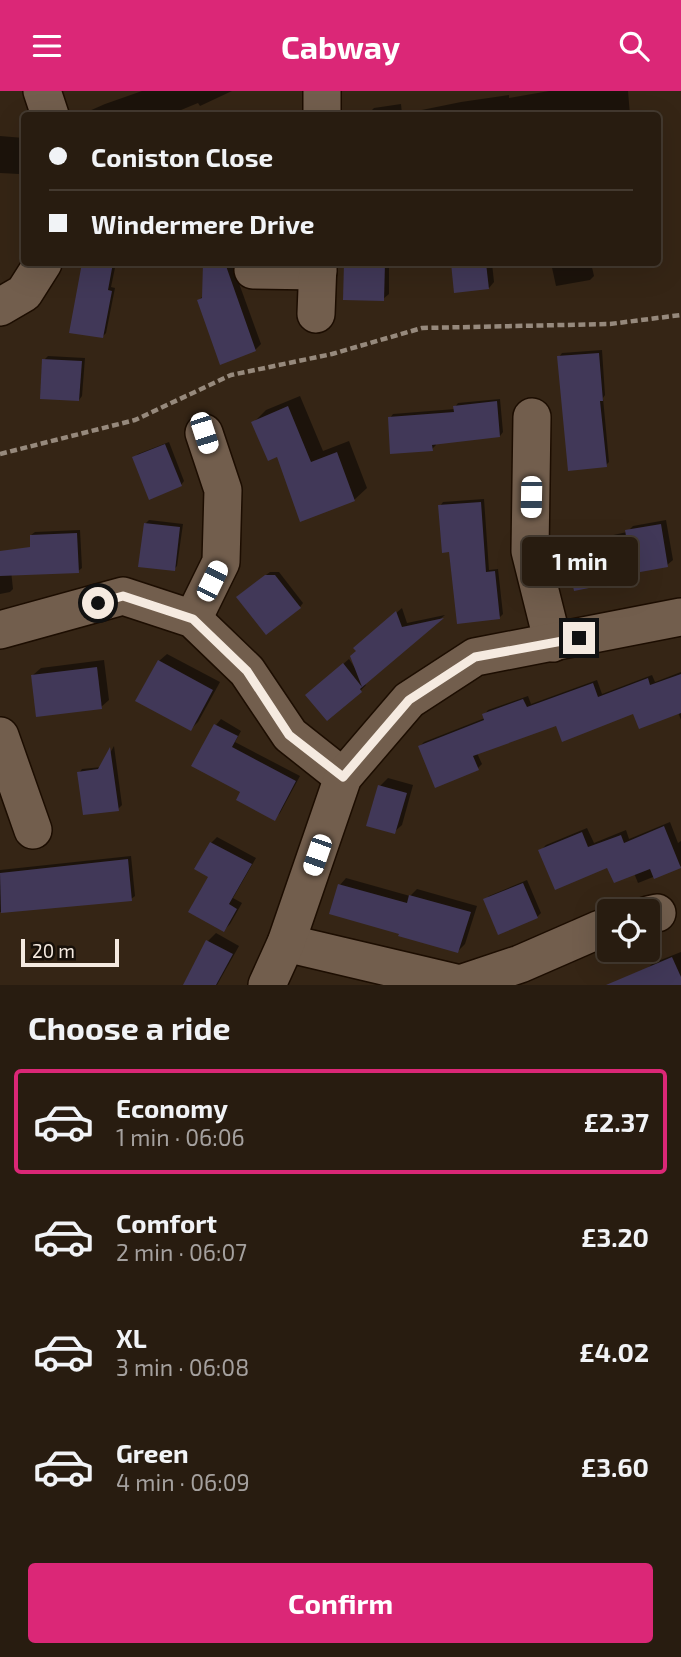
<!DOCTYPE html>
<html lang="en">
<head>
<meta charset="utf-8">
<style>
	:root { --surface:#281c10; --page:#302519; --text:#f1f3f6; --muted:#a5a19f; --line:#443a30; --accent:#db2777 }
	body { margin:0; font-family:"Exo 2",sans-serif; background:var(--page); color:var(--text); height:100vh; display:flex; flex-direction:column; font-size:26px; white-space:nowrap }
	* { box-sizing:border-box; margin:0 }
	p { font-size:23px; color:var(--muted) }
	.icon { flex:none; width:38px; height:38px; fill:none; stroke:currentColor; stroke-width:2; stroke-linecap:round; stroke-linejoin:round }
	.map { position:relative; height:894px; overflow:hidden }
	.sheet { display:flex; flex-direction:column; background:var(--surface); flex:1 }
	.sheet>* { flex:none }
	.banner { position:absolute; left:21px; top:21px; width:640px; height:154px; border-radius:7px; box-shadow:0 7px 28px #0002,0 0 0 2px var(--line); display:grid; align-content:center; height:154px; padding:0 28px; background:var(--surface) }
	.controls { position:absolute; left:597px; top:808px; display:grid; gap:14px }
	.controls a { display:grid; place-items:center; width:63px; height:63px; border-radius:7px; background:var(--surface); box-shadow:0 7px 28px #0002,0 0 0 2px var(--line); font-size:35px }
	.scale { position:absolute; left:21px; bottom:18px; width:98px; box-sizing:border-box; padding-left:7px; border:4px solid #f5eae0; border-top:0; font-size:19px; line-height:24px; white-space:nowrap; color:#f5eae0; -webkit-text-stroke:5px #171009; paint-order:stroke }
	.end { position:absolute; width:32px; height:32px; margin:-16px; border:9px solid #f5eae0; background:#111; box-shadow:0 0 0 4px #111 }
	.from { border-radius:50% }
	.bubble { position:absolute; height:49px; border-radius:7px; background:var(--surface); box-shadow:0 7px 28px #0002,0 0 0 2px var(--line); font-size:23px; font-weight:700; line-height:49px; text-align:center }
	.car { position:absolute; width:21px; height:42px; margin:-21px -10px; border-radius:9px; box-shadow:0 0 5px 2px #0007; background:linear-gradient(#fff 24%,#345 0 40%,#fff 0 76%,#345 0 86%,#fff 0) }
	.banner b { display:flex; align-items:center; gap:24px; height:66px; font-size:26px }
	.banner b+b { border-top:2px solid var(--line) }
	.banner i { width:18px; height:18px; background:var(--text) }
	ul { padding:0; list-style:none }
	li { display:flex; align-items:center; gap:21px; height:105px; margin:0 14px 10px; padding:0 14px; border:4px solid transparent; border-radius:7px }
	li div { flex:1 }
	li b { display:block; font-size:26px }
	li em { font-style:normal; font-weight:700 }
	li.active { border-color:var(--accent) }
	li>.icon { width:63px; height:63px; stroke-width:1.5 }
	h2 { padding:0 28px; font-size:32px; line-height:84px }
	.action { display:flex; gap:14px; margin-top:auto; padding:14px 28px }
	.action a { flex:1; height:80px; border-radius:7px; background:var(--accent); color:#fff; font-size:28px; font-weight:700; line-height:80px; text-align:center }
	header { display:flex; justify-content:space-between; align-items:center; height:91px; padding:0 28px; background:var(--accent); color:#fff; font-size:32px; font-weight:700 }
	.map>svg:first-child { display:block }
	.shadow { fill:#0007 }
	.building { fill:#413858 }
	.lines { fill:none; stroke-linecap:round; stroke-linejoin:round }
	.minor-casing { stroke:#1c0d01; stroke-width:40 }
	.path { stroke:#96897c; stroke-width:4.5; stroke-dasharray:7 3.5; stroke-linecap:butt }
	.minor { stroke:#725e4d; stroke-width:37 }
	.route { stroke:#f5eae0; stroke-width:9 }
</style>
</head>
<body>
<header><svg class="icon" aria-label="menu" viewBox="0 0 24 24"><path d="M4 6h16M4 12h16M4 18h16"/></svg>Cabway<svg class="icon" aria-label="search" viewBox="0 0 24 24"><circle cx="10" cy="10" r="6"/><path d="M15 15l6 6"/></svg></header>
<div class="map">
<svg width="681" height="894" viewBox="0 0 681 894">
	<rect width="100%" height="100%" fill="#352515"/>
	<g class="shadow">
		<polygon points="142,0 232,0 200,15 198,12 169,24 80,24 105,13"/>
		<polygon points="549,0 628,0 630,24 371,24 370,21 374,17 401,13 402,23 461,11 509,4 509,7"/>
		<polygon points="0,45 24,47 23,80 19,83 0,82"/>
		<polygon points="79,172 116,172 111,196 115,197 106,242 103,245 83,172"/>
		<polygon points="205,172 234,172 232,173 261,253 255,259 199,209 204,204"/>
		<polygon points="346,172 389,172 389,203 383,208 345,208"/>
		<polygon points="452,172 492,172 494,191 489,197 455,200"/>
		<polygon points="551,172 591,172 594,185 590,189 556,195"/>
		<polygon points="602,259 605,304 603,307 609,371 606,374 559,266 562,262"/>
		<polygon points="48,265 85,267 82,305 79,309 44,269"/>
		<polygon points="300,305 323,360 349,350 367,397 354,409 278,364 254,331 266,319"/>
		<polygon points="500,308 503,341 500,345 435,352 436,354 432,358 390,327 393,323 455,318 455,316 458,312"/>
		<polygon points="169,351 184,390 181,394 134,367 138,363"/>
		<polygon points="484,408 489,479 498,478 503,523 500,526 450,459 440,415 443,411"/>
		<polygon points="149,429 183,433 177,475 174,478 145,433"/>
		<polygon points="666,429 673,469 667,474 623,482 624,484 618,489 567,458 572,453 627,441 633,435"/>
		<polygon points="80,439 82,477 78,480 31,444 35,441"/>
		<polygon points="0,469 10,470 13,498 10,501 0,503"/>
		<polygon points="270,481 279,481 303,512 300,516 242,502"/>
		<polygon points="402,517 407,532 445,524 364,592 366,594 361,599 328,627 313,599 349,568 355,577 361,552"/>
		<polygon points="167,563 220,591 198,631 191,638 159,570"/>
		<polygon points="104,569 109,609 101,616 33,584 41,577"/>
		<polygon points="681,581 681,629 678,621 634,621 557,632 477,662 482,673 478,677 420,655 424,651 485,627 484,624 488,619 528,605 531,613 597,589 602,603 652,584 655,591"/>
		<polygon points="221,628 241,640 235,651 300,685 280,722 275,727 243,700 194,674 216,634"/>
		<polygon points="114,655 122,714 118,718 79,682 82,678 102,676"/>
		<polygon points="388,687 413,694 402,734 394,741 380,695"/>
		<polygon points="670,731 678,752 681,750 681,775 638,792 634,782 608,774 540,760 546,754 587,737 594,752 626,739 629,748"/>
		<polygon points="217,746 256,767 233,807 242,812 230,833 224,839 211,752"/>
		<polygon points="131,765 135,805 131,808 0,821 0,779"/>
		<polygon points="346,787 410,805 417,798 477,815 465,853 458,860 340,794"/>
		<polygon points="527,789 541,822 537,826 485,809 489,805"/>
		<polygon points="216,842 239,855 217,894 199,894 188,888 208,850"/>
		<polygon points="681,861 681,894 642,894 652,890 647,878 653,872"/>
	</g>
	<g class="building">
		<polygon points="82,172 113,172 108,199 112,200 103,247 69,242"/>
		<polygon points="203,172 225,172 256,260 220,274 197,209 202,207"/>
		<polygon points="344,172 385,172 384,210 343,209"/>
		<polygon points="451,172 486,172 489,198 454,202"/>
		<polygon points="599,262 603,310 600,310 607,376 568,380 557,265"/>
		<polygon points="42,268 82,270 79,310 40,308"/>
		<polygon points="497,310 500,346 432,354 433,360 390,363 388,326 454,321 453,315"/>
		<polygon points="288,315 311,371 337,361 355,410 300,431 277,366 268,370 251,331"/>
		<polygon points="165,353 182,395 149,409 132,366"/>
		<polygon points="481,411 486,481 495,480 500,528 457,533 449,461 442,462 438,414"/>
		<polygon points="144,432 180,436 175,480 138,476"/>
		<polygon points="661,433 668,476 618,485 619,491 574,500 565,457 626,445 625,439"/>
		<polygon points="77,442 79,482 0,485 0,460 30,456 30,444"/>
		<polygon points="265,484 275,484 301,517 266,544 236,506"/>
		<polygon points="396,520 402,536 444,527 360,598 362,601 327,630 305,604 343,572 362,596 350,565 356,560 353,557"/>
		<polygon points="158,569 213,599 191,640 135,610"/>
		<polygon points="97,576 102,618 36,626 31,584"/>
		<polygon points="681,583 681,622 639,638 633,623 562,651 556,635 473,665 479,679 435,697 418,655 484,629 482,623 523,608 527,616 593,592 598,606 648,587 650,594"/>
		<polygon points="214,633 238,645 232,656 296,690 275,730 236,709 240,701 191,675"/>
		<polygon points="110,656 119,720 83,724 77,681 98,678"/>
		<polygon points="378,694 407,702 395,743 366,735"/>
		<polygon points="664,735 681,777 654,788 650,778 614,792 607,777 555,799 538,759 582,741 588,756 621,744 624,752"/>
		<polygon points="210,751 252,773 229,813 237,818 224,841 188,821 208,786 194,778"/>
		<polygon points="128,768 132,810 1,822 0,782"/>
		<polygon points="523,792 538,827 498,844 483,808"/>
		<polygon points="338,793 407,812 409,804 471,821 458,862 398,845 399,843 329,823"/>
		<polygon points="206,849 233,863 216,894 183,894"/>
		<polygon points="672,866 681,886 681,894 606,894"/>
	</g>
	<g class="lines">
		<defs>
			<g id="minor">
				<polyline points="42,0 50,24"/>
				<polyline points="322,0 322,24"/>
				<polyline points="253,179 318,180"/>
				<polyline points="0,216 24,202 43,172"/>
				<polyline points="316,223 318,172"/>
				<polyline points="532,326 530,460 553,552"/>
				<polyline points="193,528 221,471 223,399 204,342"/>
				<polyline points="0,539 123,505 193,528 247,580 290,644 343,686"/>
				<polyline points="0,645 33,739"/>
				<polyline points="648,824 657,822"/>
				<polyline points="286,852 460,893 520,873 598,839 609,835"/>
				<polyline points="267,894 286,852 343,686 409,609 475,566 681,526"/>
			</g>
		</defs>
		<use href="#minor" class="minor-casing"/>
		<polyline class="path" points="0,363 135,329 231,284 332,263 422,237 610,233 681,224"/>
		<use href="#minor" class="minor"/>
	</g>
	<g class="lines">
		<polyline class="route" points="98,512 123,505 193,528 247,580 289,644 343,686 409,609 475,566 579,547"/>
	</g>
</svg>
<div class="controls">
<a><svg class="icon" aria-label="locate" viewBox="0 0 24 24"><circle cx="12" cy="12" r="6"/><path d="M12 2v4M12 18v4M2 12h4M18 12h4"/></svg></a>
</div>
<div class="scale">20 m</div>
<i class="end from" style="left:98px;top:512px"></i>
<i class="end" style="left:579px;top:547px"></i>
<div class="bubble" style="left:522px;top:446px;width:116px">1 min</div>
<i class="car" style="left:204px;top:342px;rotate:162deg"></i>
<i class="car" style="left:531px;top:406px;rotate:181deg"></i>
<i class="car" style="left:212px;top:490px;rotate:26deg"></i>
<i class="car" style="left:317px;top:764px;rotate:199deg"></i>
<div class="banner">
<b><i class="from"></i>Coniston Close</b>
<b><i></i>Windermere Drive</b>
</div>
</div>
<section class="sheet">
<h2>Choose a ride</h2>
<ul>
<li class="active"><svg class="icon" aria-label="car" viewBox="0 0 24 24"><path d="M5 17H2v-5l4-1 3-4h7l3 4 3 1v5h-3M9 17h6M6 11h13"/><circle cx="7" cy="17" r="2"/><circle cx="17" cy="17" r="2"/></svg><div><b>Economy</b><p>1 min · 06:06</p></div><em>£2.37</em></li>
<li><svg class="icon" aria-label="car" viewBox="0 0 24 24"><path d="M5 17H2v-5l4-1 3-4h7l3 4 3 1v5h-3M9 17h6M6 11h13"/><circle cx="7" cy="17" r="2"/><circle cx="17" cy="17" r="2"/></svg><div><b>Comfort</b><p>2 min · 06:07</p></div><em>£3.20</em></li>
<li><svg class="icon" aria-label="car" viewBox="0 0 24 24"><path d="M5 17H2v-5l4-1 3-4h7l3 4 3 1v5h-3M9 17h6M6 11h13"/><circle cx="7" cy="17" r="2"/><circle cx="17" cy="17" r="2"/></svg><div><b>XL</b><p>3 min · 06:08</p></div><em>£4.02</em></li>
<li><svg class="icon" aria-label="car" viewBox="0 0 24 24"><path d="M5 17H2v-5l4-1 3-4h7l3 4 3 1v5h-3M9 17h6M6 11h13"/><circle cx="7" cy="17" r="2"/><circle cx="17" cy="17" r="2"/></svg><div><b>Green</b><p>4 min · 06:09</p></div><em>£3.60</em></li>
</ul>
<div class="action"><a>Confirm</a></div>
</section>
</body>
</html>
